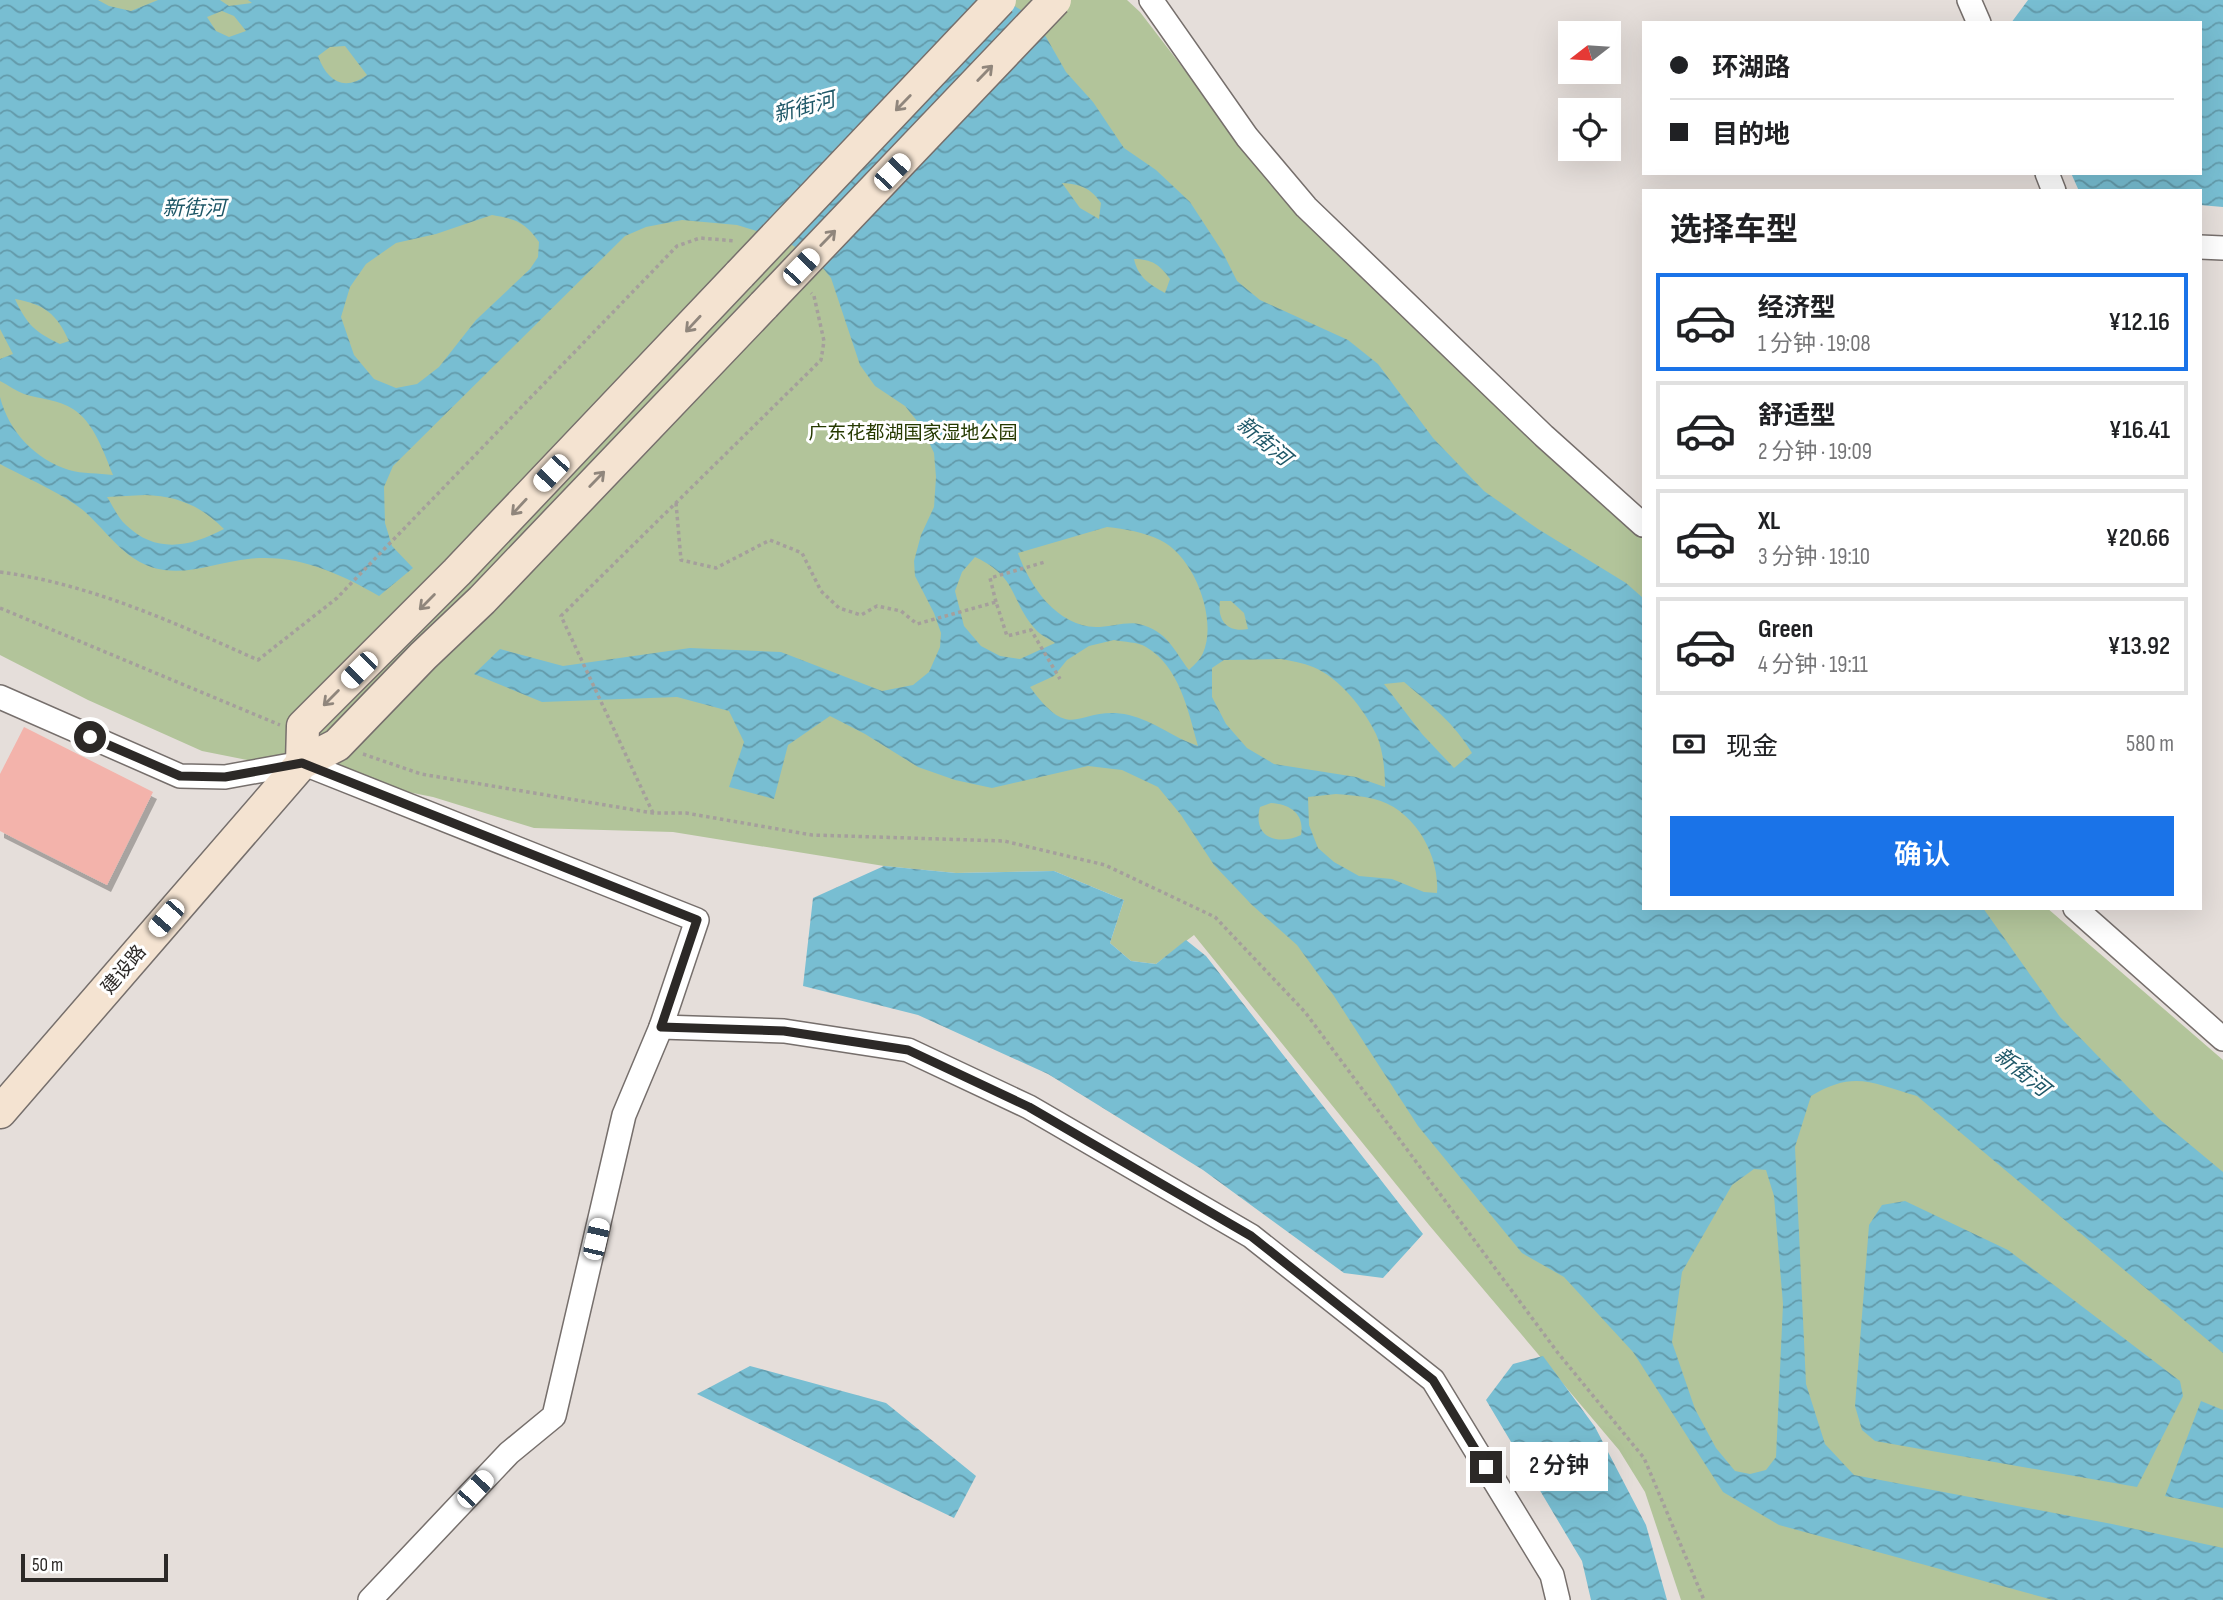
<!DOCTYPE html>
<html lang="zh">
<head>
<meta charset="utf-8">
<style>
	:root { --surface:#fff; --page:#f6f6f6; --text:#202124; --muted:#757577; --line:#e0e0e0; --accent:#1a73e8 }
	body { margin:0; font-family:"Sofia Sans Condensed","Noto Sans SC",sans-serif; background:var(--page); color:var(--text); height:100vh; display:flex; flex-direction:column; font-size:26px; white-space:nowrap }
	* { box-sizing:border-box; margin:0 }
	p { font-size:23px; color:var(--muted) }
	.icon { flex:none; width:38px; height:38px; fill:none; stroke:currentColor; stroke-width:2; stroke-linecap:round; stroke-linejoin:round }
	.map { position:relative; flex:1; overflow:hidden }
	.panel { position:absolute; left:1642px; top:189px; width:560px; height:721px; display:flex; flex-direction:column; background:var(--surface); border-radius:0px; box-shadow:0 7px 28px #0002 }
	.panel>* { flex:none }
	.banner { position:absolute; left:1642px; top:21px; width:560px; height:154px; border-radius:0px; box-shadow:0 7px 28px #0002; display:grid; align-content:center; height:154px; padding:0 28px; background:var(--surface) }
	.needle { width:46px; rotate:253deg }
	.tools { position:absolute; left:1558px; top:21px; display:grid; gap:14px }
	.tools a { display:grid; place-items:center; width:63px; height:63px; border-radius:0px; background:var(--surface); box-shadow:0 7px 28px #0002; font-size:35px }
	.scale { position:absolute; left:21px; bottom:18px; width:147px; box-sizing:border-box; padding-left:7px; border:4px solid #2c2927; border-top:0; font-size:19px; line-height:24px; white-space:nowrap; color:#2c2927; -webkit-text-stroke:5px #fff; paint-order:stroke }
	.end { position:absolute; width:32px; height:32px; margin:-16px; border:9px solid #2c2927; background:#fff; box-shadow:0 0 0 4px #fff }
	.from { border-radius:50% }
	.bubble { position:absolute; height:49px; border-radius:0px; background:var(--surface); box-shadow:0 7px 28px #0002; font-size:23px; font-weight:600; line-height:49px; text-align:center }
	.car { position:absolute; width:21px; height:42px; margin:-21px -10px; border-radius:9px; box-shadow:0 0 5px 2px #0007; background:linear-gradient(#fff 24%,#345 0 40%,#fff 0 76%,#345 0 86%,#fff 0) }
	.banner b { display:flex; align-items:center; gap:24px; height:66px; font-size:26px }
	.banner b+b { border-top:2px solid var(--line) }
	.banner i { width:18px; height:18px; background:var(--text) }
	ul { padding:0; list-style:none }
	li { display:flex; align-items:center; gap:21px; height:98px; margin:0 14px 10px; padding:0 14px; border:4px solid var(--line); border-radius:0px }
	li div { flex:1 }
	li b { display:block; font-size:26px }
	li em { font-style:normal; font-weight:600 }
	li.on { border-color:var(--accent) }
	li>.icon { width:63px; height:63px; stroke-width:1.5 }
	h2 { padding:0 28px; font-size:32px; line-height:84px }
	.pay { display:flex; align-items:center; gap:18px; height:77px; padding:0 28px; font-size:26px }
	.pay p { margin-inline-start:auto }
	.button { display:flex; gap:14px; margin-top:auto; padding:14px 28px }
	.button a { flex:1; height:80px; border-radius:0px; background:var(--accent); color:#fff; font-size:28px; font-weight:600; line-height:80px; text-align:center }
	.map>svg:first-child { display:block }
	.green { fill:#b2c49a }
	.water { fill:url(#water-waves); fill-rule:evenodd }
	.building { fill:#f3b3ab; filter:url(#shadow) }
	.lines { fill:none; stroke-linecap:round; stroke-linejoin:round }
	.minor-casing { stroke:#766f6c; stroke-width:26 }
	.secondary-casing { stroke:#766f6c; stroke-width:35 }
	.path { stroke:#a59f9c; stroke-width:3.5; stroke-dasharray:3.5 3.5; stroke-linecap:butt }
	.minor { stroke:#fff; stroke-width:23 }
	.secondary { stroke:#f4e3d1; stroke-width:32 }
	.secondary-bridge-casing { stroke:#766f6c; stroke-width:35; stroke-linecap:butt }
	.secondary-bridge { stroke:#f4e3d1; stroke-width:32 }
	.oneway { stroke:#90867c }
	.route { stroke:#2c2927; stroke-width:9 }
	.labels { text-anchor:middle; stroke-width:6; stroke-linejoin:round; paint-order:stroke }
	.park-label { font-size:19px; fill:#263a00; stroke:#fff }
	.street-label { font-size:19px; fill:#2c2927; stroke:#fff }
	.water-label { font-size:21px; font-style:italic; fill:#1e5767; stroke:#fff }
</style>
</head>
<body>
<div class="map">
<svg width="2223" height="1600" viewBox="0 0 2223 1600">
	<defs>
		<pattern id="water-waves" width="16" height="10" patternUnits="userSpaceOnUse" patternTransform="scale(1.75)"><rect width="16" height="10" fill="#78bed2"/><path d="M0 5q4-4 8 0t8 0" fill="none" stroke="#639aaa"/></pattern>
		<filter id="shadow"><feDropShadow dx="4" dy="7" stdDeviation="0" flood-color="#0004"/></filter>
	</defs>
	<rect width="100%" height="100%" fill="#e5deda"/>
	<polygon class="green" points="0,0 1127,0 1140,12 1263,172 1643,530 1643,908 2047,908 2223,1060 2223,1600 1681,1600 1645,1492 1619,1450 1429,1225 1194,935 1156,964 1131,961 1110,943 1124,900 1054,871 956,873 884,866 673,832 534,828 433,797 202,751 88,700 0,655"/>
	<g class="water">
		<path d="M 0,0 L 98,0 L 109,6 L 131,11 L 158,0 L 220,0 L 229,6 L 252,3 L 248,0 L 1005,0 L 1029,15 L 1046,37 L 1066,72 L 1093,102 L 1124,148 L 1156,170 L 1190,202 L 1222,251 L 1237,281 L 1260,300 L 1348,340 L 1378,364 L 1433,438 L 1484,491 L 1538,529 L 1626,583 L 1643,598 L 1643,908 L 1983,908 L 2060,1017 L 2158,1118 L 2223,1172 L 2223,1353 L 1917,1096 C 1872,1083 1854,1070 1811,1096 L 1795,1147 L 1806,1384 L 1825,1444 L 1854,1475 L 2112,1524 L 2223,1548 L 2223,1600 L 2053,1600 L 1779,1525 L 1723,1492 L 1633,1352 L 1564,1277 L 1522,1253 L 1418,1126 L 1334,996 L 1297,945 L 1252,905 L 1214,865 L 1181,815 L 1158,787 L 1122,770 L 1088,766 L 992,788 L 955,780 L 918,767 L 865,734 L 830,716 L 788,745 L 774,799 L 729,787 L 744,742 L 729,711 L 677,697 L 542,702 L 474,674 L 500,649 L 563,666 L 690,648 L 781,652 L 882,691 L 913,685 L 929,672 L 940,647 L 941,633 L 934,613 L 915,576 L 914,561 L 921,535 L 934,507 L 936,477 L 934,453 L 922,427 L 905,406 L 875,386 L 860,365 L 831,278 L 818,262 L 783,239 L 737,225 L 682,220 L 646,227 L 625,236 L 393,466 L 384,487 L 385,523 L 392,546 L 413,568 L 379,596 C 340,573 295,553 248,559 C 220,562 192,574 164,570 C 127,565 109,533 84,511 C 64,494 24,477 0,464 L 0,397 C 9,432 35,459 69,470 C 82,474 99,473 113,475 C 104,453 94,422 73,409 C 59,400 40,399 24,394 C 16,391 8,385 0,381 L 0,359 L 13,354 L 0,329 ZM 222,11 L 234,16 L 246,31 L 229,37 L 216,31 L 207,17 ZM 345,46 L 367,75 C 344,92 327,81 318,56 L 330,47 ZM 1062,183 C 1080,184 1091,188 1101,203 L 1099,219 L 1080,208 ZM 492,215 C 516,219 525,222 539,242 L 538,257 L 530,269 L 476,320 L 439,367 L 417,384 L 396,388 L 374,379 L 354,355 L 341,317 L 350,287 L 366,264 L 396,243 L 436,234 ZM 1134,259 C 1152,259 1160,265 1170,279 L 1165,293 C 1149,284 1138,277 1134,259 ZM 15,299 C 44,304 57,314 69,341 L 60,344 C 35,332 27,325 15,299 ZM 145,495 C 178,496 201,506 224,529 C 190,547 156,554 126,525 C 118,518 113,506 107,497 ZM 1107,527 C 1125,529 1144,532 1160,540 C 1194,556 1218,619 1203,653 C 1200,660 1194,665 1189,670 C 1174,651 1168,631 1139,624 C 1129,621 1108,627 1096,627 C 1057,626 1030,587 1018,553 ZM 975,557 C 1020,578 1009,601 1037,631 C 1042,636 1050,639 1055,643 L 1020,659 L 1000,656 L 981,646 L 964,626 L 955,591 L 962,572 ZM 1220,601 L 1231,601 L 1244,613 L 1248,629 C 1228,633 1217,621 1220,601 ZM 1114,640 C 1124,642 1138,642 1146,647 C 1180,667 1188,711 1198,746 C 1174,738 1154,721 1129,715 C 1077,704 1074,747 1030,687 L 1054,676 L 1067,660 L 1089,646 ZM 1281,659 C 1292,661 1303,663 1313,667 C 1340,678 1363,708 1376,734 C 1383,749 1385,770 1385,787 L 1356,777 L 1274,764 L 1247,748 L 1226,724 L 1212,697 L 1212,668 L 1224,660 ZM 1404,682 C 1430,704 1455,724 1472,753 L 1454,768 L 1422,734 L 1384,684 ZM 1336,794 C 1348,795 1362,796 1374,799 C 1413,808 1440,854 1437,893 L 1424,892 L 1392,879 L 1359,876 L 1334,862 L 1318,848 L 1309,825 L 1308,797 ZM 1271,803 C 1290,804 1305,814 1301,835 C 1277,846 1252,837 1260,807 ZM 1754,1169 L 1766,1170 L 1774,1196 L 1783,1304 L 1776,1457 L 1766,1470 L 1750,1474 L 1735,1471 L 1716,1448 L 1695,1409 L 1672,1342 L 1682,1272 L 1732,1185 Z"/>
		<polygon points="2028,0 2223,0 2223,207 2200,205 2200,191 2079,191 2071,173 2200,173 2200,23 2011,23"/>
		<polygon points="884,866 956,873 1054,871 1124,900 1110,943 1131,961 1156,964 1186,940 1206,956 1423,1234 1383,1278 1344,1273 1203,1170 1048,1074 918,1015 803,986 813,898"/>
		<polygon points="1905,1201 2008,1250 2180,1381 2183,1396 2137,1487 1875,1441 1862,1430 1855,1406 1869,1225 1882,1205"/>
		<polygon points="1543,1356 1595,1427 1646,1525 1667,1600 1591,1600 1582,1561 1486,1400 1513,1364"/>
		<polygon points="750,1366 886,1403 976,1476 954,1518 697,1394"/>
		<polygon points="2201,1401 2223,1410 2223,1508 2165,1496"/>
	</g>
	<polygon class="building" points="24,727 153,792 107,885 0,831 0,774"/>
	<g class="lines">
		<defs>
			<g id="minor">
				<polyline points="1151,0 1247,137 1306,207 1544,436 1643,525"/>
				<polyline points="1969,0 1979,23"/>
				<polyline points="2047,173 2054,191"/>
				<polyline points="2200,247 2223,248"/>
				<polyline points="0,697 180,776 225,777 302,763 697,920 661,1027 624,1115 554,1416 509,1453 370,1600"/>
				<polyline points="2075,908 2223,1039"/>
				<polyline points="661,1027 784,1031 908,1050 1029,1107 1251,1236 1433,1380 1552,1575 1558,1600"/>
			</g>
			<g id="secondary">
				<polyline points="302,763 303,726 457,572 740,274"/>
				<polyline points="0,1112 302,763 337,745 423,656 482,600 764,305"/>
			</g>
		</defs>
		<use href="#minor" class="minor-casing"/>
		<use href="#secondary" class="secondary-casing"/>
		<g class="path">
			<polyline points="676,503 681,560 716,568 770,540 802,553 821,591 839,608 861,615 877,606 901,611 917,624 996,602 1007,636 1031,630 1060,679"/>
			<path d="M 0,572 C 91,584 175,623 258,660 L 337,598 L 677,246 L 700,238 L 736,241"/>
			<polyline points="996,602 990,578 1045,562"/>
			<polyline points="0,608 280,725"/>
			<polyline points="363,754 421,774 653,813 686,813 812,835 1004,841 1105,865 1215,917 1305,1012 1558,1353 1644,1458 1704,1600"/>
			<polyline points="653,813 561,616 821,360 824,341 814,296 811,293"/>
		</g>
		<use href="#minor" class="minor"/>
		<use href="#secondary" class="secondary"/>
		<defs>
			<g id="secondary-bridge">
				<polyline points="740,274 1000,0"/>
				<polyline points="764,305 1055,0"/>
			</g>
		</defs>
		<use href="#secondary-bridge" class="secondary-bridge-casing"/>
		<use href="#secondary-bridge" class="secondary-bridge"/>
	</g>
	<defs><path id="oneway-shaft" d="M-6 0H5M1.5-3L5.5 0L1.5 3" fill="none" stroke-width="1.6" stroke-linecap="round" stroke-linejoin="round" transform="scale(1.75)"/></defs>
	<g class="oneway">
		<use href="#oneway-shaft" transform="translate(985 73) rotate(-46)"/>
		<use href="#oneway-shaft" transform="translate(903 103) rotate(134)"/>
		<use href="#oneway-shaft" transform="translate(828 238) rotate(-46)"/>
		<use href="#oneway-shaft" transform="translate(693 324) rotate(133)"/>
		<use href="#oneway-shaft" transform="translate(597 479) rotate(-46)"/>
		<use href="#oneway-shaft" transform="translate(519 507) rotate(133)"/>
		<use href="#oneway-shaft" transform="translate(427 602) rotate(135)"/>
		<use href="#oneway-shaft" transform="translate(331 698) rotate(135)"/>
	</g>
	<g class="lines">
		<polyline class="route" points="90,737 180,776 225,777 302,763 697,920 661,1027 784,1031 908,1050 1029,1107 1251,1236 1433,1380 1486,1467"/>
	</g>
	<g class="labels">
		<g class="park-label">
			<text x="913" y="439">广东花都湖国家湿地公园</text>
		</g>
		<g class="street-label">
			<text transform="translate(123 969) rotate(-50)" y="7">建设路</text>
		</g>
		<g class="water-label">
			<text transform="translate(804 107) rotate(-15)" y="7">新街河</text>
			<text x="194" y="215">新街河</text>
			<text transform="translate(1264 441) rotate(40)" y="7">新街河</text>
			<text transform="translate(2022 1072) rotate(39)" y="7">新街河</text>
		</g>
	</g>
</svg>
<div class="tools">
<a><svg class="needle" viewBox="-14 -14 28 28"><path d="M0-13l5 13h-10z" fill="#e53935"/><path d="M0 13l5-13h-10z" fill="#757577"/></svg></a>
<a><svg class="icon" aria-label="locate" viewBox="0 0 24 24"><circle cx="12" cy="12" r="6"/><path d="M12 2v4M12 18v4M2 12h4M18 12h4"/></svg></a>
</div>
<div class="scale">50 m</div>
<i class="end from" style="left:90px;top:737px"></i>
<i class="end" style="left:1486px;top:1467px"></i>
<div class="bubble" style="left:1510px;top:1442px;width:98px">2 分钟</div>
<i class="car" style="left:892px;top:172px;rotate:44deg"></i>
<i class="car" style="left:801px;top:267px;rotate:44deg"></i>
<i class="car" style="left:551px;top:473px;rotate:223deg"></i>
<i class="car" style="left:359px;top:670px;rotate:225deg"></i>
<i class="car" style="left:166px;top:918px;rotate:221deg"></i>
<i class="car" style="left:596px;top:1239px;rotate:13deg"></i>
<i class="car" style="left:475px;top:1489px;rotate:43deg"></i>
<div class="banner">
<b><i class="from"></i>环湖路</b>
<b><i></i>目的地</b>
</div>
<section class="panel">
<h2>选择车型</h2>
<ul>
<li class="on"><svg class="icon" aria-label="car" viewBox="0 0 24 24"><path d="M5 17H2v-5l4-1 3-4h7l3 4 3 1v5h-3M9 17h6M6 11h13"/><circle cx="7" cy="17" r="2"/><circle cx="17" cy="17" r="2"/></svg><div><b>经济型</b><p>1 分钟 · 19:08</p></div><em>¥12.16</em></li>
<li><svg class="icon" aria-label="car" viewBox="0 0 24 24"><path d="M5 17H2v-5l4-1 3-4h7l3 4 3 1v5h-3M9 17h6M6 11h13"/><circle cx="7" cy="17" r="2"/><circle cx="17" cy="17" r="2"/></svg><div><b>舒适型</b><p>2 分钟 · 19:09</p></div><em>¥16.41</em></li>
<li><svg class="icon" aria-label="car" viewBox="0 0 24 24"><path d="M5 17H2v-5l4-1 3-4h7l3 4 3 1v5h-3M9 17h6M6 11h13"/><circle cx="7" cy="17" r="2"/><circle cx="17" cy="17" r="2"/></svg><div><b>XL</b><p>3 分钟 · 19:10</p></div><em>¥20.66</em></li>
<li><svg class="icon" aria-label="car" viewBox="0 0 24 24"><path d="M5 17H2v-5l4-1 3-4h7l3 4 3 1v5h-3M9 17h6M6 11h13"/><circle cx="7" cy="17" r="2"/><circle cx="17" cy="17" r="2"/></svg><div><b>Green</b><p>4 分钟 · 19:11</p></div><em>¥13.92</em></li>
</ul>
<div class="pay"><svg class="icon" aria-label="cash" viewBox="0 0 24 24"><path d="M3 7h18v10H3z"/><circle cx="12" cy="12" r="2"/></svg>现金<p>580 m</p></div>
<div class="button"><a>确认</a></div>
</section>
</div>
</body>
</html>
